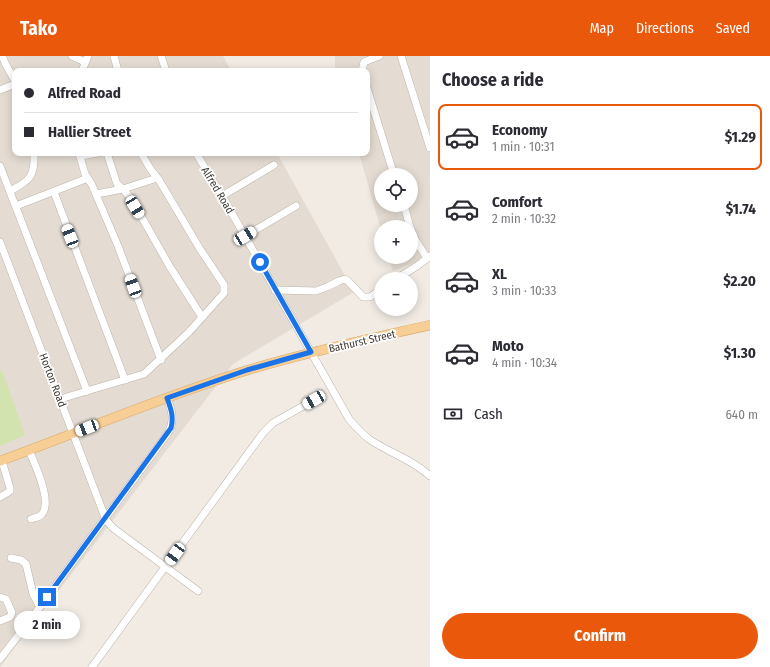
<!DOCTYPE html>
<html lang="en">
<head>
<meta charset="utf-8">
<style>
	:root { --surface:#fff; --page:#f7f7f7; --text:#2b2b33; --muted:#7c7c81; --line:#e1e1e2; --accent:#ea580c }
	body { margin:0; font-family:"Fira Sans Condensed",sans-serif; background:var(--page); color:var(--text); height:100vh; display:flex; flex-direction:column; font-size:15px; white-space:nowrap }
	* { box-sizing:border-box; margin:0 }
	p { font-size:13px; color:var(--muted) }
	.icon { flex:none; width:22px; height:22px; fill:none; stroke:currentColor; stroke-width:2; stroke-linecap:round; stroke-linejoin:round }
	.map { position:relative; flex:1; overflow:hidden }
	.details { display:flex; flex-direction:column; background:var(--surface); width:340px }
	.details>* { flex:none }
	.banner { position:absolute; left:12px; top:12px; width:358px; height:88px; border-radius:8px; box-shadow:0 2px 10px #0003; display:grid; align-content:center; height:88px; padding:0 12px; background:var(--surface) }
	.buttons { position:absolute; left:374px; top:112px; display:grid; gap:8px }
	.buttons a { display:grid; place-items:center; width:44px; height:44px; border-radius:50%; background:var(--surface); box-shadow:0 2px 10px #0003; font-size:20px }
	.end { position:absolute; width:18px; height:18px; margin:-9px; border:5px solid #1a73e8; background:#fff; box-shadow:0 0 0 2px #fff }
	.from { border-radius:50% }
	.bubble { position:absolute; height:28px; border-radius:14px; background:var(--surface); box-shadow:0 2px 10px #0003; font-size:13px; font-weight:700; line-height:28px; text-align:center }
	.car { position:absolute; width:12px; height:24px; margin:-12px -6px; border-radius:5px; box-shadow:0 0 3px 1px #0007; background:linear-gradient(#fff 24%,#345 0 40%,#fff 0 76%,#345 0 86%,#fff 0) }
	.banner b { display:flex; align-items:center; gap:14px; height:38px; font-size:15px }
	.banner b+b { border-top:1px solid var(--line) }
	.banner i { width:10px; height:10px; background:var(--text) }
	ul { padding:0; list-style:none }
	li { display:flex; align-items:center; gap:12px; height:66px; margin:0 8px 6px; padding:0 4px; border:2px solid transparent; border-radius:8px }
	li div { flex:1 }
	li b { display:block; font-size:15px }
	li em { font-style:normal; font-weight:700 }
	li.on { border-color:var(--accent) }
	li>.icon { width:36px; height:36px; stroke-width:1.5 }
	h2 { padding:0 12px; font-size:18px; line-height:48px }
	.pay { display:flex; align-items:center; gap:10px; height:44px; padding:0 12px; font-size:15px }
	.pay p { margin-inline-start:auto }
	.action { display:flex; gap:8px; margin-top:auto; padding:8px 12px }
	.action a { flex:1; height:46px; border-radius:24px; background:var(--accent); color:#fff; font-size:16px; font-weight:700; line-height:46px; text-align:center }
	header { display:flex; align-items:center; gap:24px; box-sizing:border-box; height:56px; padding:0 20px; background:var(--accent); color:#fff }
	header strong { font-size:19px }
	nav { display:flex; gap:22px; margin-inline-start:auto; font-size:14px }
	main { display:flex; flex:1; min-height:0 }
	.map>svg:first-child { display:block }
	.residential { fill:#e4dcd2; fill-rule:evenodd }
	.green { fill:#d3e3af }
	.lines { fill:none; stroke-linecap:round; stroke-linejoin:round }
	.minor-casing { stroke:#beb4aa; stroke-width:8 }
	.major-casing { stroke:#dba867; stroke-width:10 }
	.minor { stroke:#fff; stroke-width:7 }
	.major { stroke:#f7ce96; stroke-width:9 }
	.route { stroke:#1a73e8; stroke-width:5 }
	.labels { text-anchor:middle; stroke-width:3.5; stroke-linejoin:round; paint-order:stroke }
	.street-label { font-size:11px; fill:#423b34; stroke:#fff }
</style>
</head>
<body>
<header>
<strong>Tako</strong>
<nav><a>Map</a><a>Directions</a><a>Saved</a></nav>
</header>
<main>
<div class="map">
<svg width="430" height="611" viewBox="0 0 430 611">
	<rect width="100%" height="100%" fill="#f1ebe4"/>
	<g class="residential">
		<polygon points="0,0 223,0 231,15 15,15 15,97 277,97 354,236 233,308 0,611"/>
		<path d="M 335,0 L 430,0 L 430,196 L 414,207 L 393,215 L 389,201 L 411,201 L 411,171 L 381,171 L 381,174 L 359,97 L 367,97 L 367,15 L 335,15 ZM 381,119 L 411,119 L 411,149 L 381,149 Z"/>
	</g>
	<polygon class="green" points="2,314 25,379 0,390 0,315"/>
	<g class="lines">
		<defs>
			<g id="minor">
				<polyline points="2,0 6,9 15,25"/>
				<polyline points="72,0 85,6"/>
				<polyline points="114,0 118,15"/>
				<polyline points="161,0 166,15"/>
				<polyline points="401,0 430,92"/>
				<polyline points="82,15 88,0"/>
				<polyline points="362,15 364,6 379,0"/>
				<polyline points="367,32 394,119"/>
				<polyline points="0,34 15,28"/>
				<polyline points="79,97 85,118 92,129 118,190 161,304"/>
				<polyline points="107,97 117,128 123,133 132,144 170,211 202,261"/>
				<path d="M 196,97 L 225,145 L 349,363 C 355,370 361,377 369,383 C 389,397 412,403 430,420"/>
				<polyline points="80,100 98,97"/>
				<polyline points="0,110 87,335"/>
				<path d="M 10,135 C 30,125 35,120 34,97"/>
				<polyline points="54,136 125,324"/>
				<polyline points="96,138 123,133 157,122"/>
				<polyline points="222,140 274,109"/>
				<polyline points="404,149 410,171"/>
				<polyline points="16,150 88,122"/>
				<polyline points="411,173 416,185 427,202"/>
				<polyline points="245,180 296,150"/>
				<polyline points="0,186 106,464 113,472 198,535"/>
				<polyline points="396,223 417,210 430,200"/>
				<polyline points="275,234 316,235 327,231 339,225 345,223 348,225 363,241 370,241 381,233"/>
				<polyline points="60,343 144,318 188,277 224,237 224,229 200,193 159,124 151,114 141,97"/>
				<path d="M 29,394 C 34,407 55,449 40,460 C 38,461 34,462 31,463"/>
				<polyline points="0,441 10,435 10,432 2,405"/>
				<polyline points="11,502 21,504 26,508 33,538 40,551"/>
				<polyline points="0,541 6,543 12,557 10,561 0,565"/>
				<path d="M 0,603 L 28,567 L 168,377 C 175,365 172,354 167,342"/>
				<polyline points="92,611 263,377 273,367 314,344"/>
			</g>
			<path id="major" d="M 0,405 C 82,375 164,340 248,314 C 307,296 369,283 430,269"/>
		</defs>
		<use href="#minor" class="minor-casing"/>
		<use href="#major" class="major-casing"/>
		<use href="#minor" class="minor"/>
		<use href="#major" class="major"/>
	</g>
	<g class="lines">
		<path class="route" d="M 47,541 L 171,372 C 174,361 171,353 167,342 L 247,314 L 311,296 L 260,206"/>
	</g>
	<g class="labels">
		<g class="street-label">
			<text transform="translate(218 134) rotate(59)" y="4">Alfred Road</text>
			<text transform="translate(362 285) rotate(-13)" y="4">Bathurst Street</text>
			<text transform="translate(53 324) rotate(69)" y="4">Horton Road</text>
		</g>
	</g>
</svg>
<div class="buttons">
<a><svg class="icon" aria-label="locate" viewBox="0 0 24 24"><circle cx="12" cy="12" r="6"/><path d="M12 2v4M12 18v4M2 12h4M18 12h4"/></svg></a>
<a>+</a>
<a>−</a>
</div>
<i class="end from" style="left:260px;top:206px"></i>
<i class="end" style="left:47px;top:541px"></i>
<div class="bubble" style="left:14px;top:555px;width:66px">2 min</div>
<i class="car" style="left:135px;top:151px;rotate:149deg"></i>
<i class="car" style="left:70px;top:180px;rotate:339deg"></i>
<i class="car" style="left:245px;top:180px;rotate:59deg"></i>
<i class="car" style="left:133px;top:230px;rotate:340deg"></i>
<i class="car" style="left:314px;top:344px;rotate:240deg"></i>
<i class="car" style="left:87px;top:372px;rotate:249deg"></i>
<i class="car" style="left:175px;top:498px;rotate:216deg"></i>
<div class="banner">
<b><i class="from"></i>Alfred Road</b>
<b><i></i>Hallier Street</b>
</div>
</div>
<section class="details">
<h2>Choose a ride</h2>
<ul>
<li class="on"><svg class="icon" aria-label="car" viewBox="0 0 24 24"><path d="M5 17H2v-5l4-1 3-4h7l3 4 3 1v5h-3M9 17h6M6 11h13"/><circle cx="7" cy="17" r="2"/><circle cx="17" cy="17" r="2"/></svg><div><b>Economy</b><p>1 min · 10:31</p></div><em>$1.29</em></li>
<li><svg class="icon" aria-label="car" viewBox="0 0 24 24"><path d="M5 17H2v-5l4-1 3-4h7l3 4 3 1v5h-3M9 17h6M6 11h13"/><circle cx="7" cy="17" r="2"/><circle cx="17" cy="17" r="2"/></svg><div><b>Comfort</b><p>2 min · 10:32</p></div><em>$1.74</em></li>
<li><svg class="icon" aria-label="car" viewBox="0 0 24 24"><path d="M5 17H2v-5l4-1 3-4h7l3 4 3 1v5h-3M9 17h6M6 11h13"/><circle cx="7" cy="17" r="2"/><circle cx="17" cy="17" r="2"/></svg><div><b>XL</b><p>3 min · 10:33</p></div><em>$2.20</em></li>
<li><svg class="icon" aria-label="car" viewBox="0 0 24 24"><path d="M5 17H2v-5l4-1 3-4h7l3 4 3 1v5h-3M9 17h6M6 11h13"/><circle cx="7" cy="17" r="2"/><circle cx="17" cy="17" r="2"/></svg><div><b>Moto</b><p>4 min · 10:34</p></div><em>$1.30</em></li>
</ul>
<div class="pay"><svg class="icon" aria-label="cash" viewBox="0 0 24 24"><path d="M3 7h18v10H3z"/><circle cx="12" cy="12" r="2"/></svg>Cash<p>640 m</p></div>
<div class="action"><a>Confirm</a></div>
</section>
</main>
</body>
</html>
